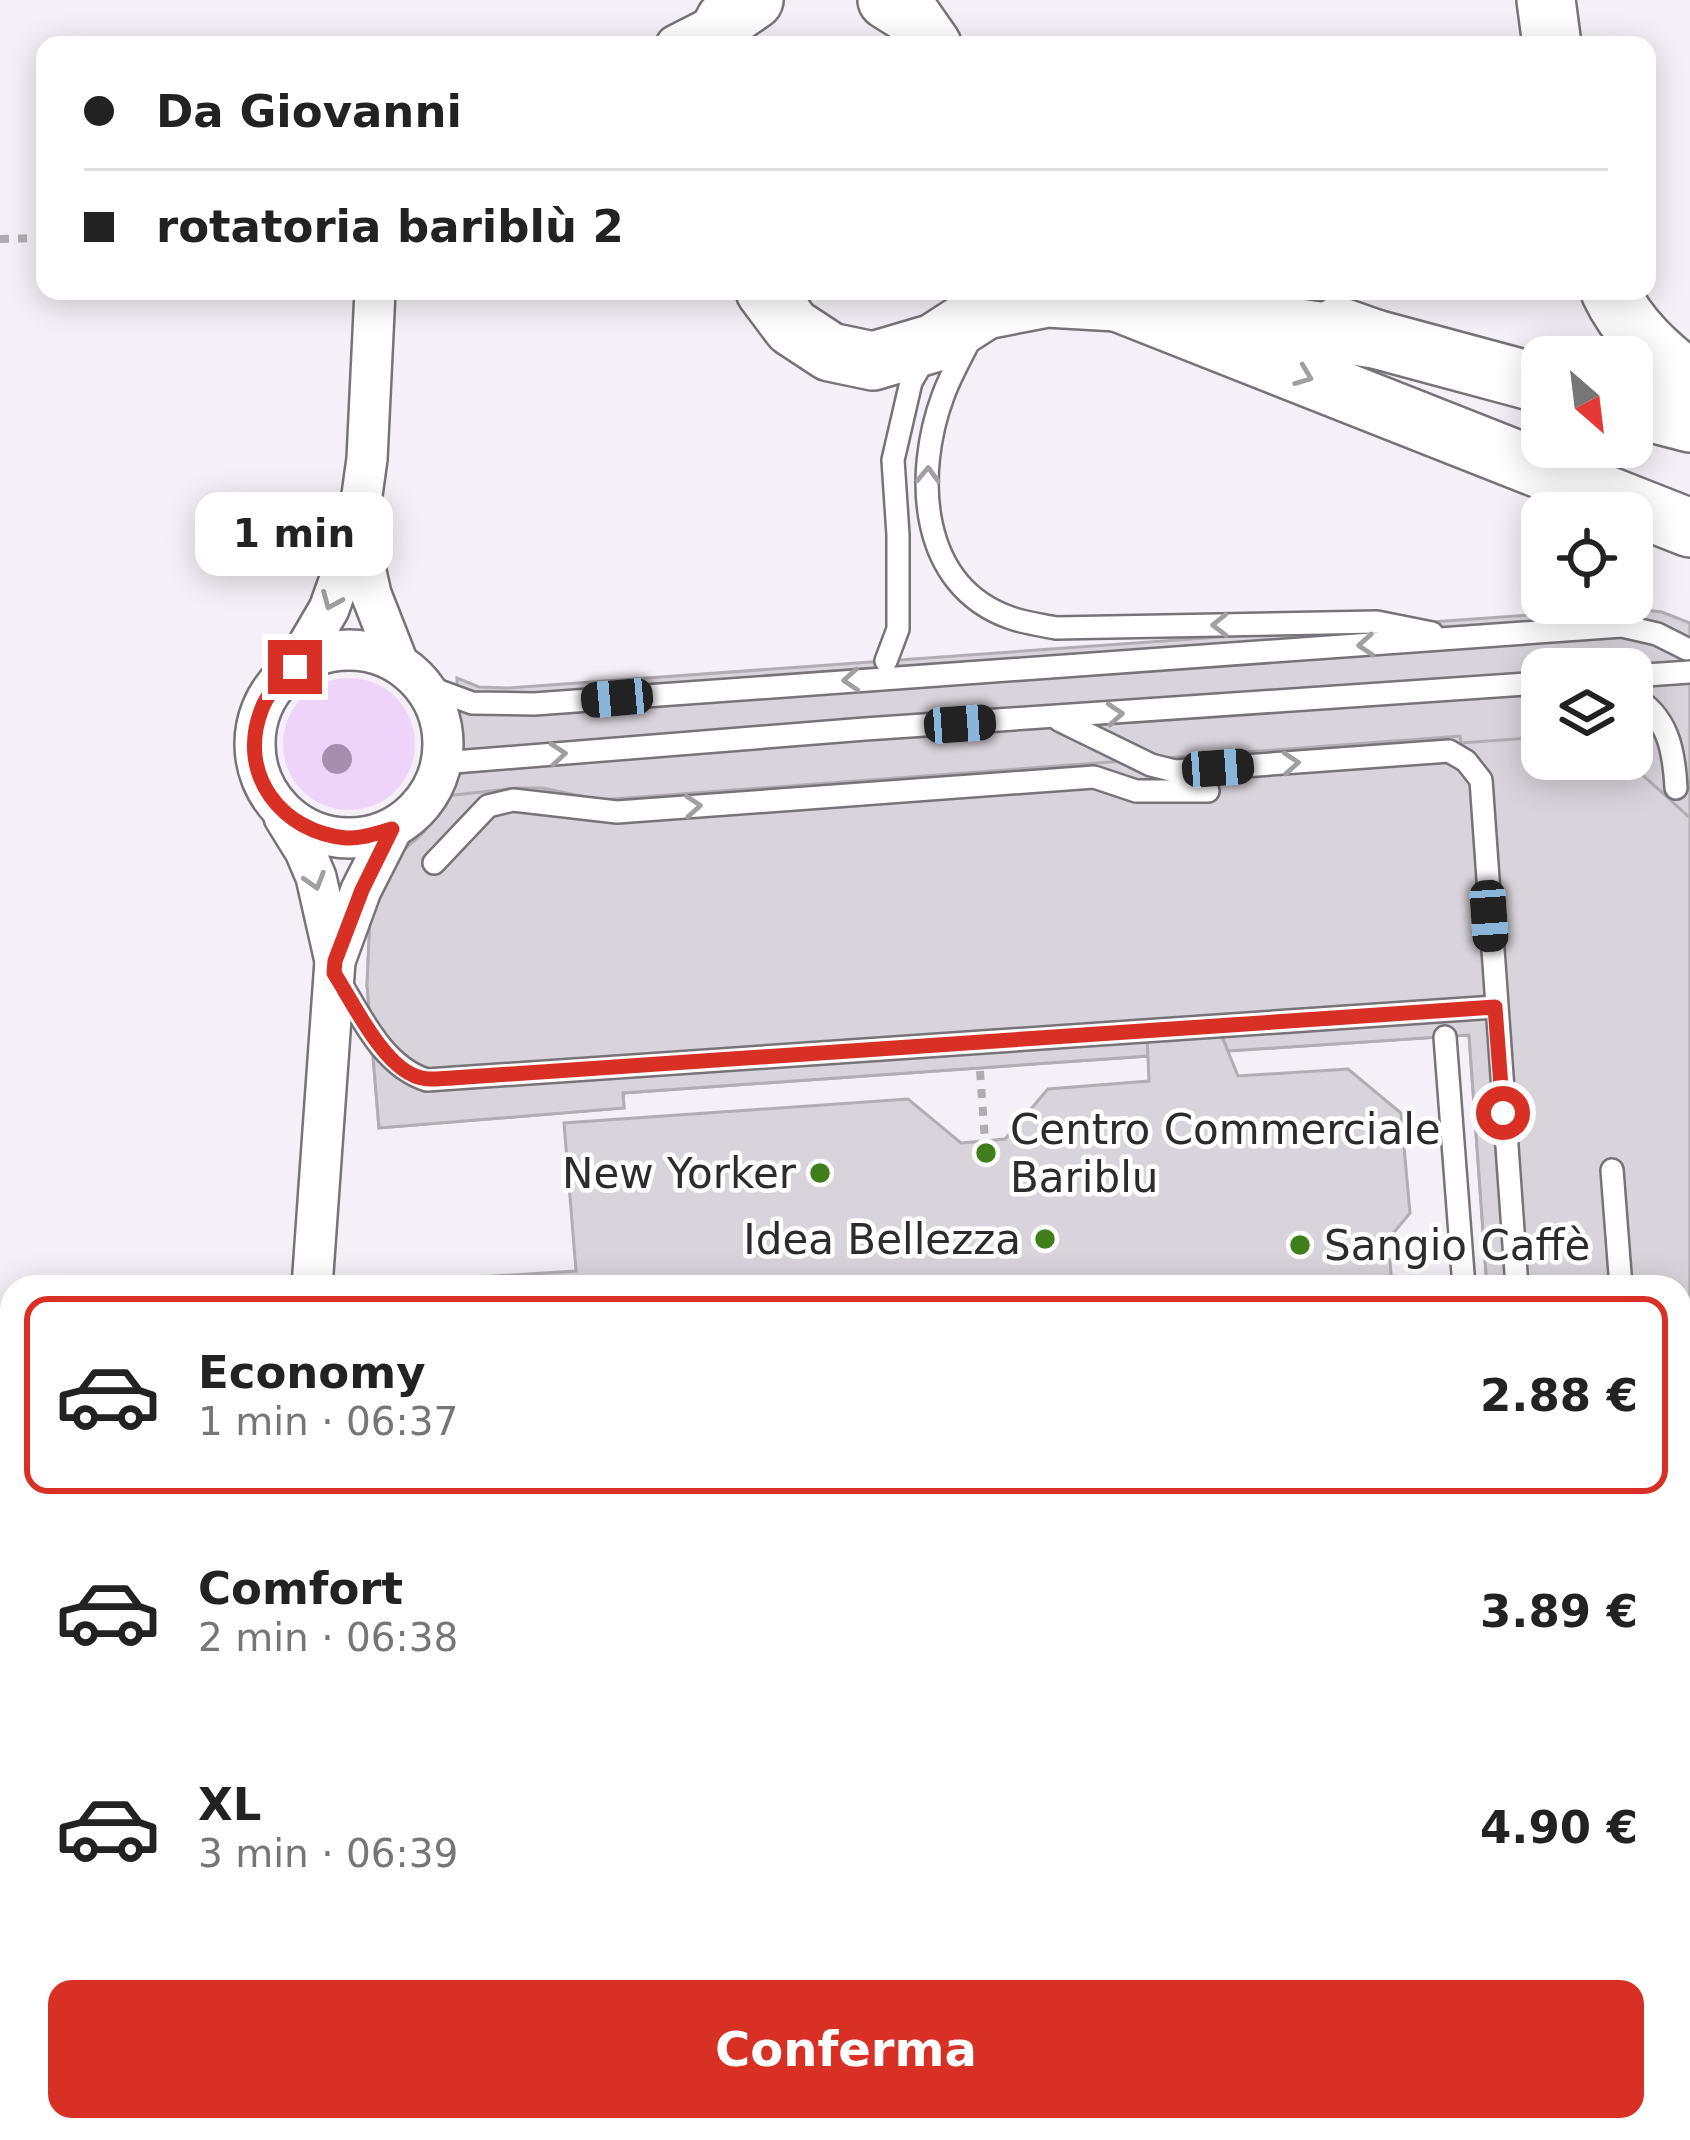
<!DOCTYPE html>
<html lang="it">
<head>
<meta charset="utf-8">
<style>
	:root { --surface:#fff; --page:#f2f2f2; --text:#222; --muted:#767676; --line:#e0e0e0; --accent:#d93025 }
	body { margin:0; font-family:"DejaVu Sans",sans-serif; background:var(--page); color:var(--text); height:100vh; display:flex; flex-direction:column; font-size:45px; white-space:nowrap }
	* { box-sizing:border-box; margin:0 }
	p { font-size:39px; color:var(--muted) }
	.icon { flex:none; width:66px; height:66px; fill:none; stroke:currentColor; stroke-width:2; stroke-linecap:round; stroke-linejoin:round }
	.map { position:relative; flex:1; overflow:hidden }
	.sheet { position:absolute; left:0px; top:1275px; width:1692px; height:867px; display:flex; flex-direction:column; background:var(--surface); border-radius:36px 36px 0 0; box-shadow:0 6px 30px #0003 }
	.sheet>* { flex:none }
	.banner { position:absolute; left:36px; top:36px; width:1620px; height:264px; border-radius:24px; box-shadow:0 6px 30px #0003; display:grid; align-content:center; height:264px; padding:0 48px; background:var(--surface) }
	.needle { width:78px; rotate:152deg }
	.controls { position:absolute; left:1521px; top:336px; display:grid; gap:24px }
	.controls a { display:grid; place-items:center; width:132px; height:132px; border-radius:24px; background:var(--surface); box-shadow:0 6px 30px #0003; font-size:60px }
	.end { position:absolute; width:54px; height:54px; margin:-27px; border:15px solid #d93025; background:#fff; box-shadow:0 0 0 6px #fff }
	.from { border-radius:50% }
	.bubble { position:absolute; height:84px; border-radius:24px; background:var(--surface); box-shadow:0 6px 30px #0003; font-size:39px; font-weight:800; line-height:84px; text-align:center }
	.car { position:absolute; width:36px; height:72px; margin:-36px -18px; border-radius:15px; box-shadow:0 0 9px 3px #0007; background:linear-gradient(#222 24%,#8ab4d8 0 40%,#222 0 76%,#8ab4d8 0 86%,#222 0) }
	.banner b { display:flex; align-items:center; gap:42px; height:114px; font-size:45px }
	.banner b+b { border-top:3px solid var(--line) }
	.banner i { width:30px; height:30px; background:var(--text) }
	ul { padding:21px 0 0; list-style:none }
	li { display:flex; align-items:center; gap:36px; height:198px; margin:0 24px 18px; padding:0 24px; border:6px solid transparent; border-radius:24px }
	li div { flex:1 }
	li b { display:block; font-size:45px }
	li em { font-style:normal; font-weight:800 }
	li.on { border-color:var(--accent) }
	li>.icon { width:108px; height:108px; stroke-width:1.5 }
	.action { display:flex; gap:24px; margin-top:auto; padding:24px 48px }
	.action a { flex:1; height:138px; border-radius:24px; background:var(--accent); color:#fff; font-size:48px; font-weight:800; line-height:138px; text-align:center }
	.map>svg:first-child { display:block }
	.green { fill:#efd4f9 }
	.building { fill:#d9d4db; stroke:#b2adb3; stroke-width:3; fill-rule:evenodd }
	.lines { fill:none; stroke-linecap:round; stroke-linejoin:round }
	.lane-casing { stroke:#777379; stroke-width:26 }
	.street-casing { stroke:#777379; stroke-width:44 }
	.secondary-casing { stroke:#777379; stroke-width:62 }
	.path { stroke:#b0acb1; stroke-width:8; stroke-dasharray:9 9; stroke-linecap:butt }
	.lane { stroke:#fff; stroke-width:21 }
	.street { stroke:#fff; stroke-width:39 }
	.secondary { stroke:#fff; stroke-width:57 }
	.path-bridge { stroke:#b0acb1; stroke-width:8; stroke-dasharray:9 9; stroke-linecap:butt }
	.tree { fill:#a58eae }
	.oneway { stroke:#a0a0a1 }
	.route { stroke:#d93025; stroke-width:15 }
	.poi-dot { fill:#407e1c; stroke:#fff; stroke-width:4.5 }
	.labels { text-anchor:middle; stroke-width:9; stroke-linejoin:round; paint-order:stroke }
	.poi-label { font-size:42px; fill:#2d2b2e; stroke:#fff; text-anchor:start }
</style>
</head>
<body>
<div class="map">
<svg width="1690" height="2140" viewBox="0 0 1690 2140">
	<rect width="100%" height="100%" fill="#f5f0f7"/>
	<circle class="green" cx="349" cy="744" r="66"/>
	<g class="building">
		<path d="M 1626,608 L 1662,612 L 1690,623 L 1690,2140 L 1565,2140 L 1562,2130 L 1680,2130 L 1680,1287 L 1487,1287 L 1469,1035 L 1228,1051 L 1220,1032 L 1147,1036 L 1148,1056 L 623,1093 L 624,1108 L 379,1128 L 367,985 L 370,917 L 399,854 L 424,832 L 459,776 L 457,678 L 479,687 L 507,688 ZM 1542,669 L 1632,669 L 1632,759 L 1542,759 Z"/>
		<polygon points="1460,736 1461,743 1542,737 1542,759 1625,759 1690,818 1690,2101 1680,2101 1680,1287 1487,1287 1469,1035 1228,1051 1220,1032 1147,1036 1148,1056 623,1093 624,1108 379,1128 367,985 370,917 399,854 424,832 446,796 516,788 543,788 600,800"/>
		<polygon points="1220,1032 1238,1076 1348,1069 1401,1113 1410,1213 1371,1260 1390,1260 1392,1287 480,1287 479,1277 576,1271 564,1123 908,1099 961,1143 1005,1139 1048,1089 1149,1081 1147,1036"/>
		<polygon points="776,2130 1433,2130 1425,2140 787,2140"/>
	</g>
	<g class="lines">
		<defs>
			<g id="lane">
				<path d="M 971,337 C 962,356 950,376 943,396 C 914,474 918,586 1011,618 C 1025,623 1041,625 1056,628 L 1377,622 L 1432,633"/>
				<polyline points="886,661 898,629 898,535 893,460 911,382 925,358"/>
				<polyline points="1632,676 1690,672"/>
				<polyline points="423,685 472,703 534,704 1622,626 1657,634 1687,649"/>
				<path d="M 1632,696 C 1668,716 1674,750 1676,788"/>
				<polyline points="1059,720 1151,765 1175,771 1449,751 1466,761 1481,780 1517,1287"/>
				<polyline points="442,763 865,729 1542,683"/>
				<polyline points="434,863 488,806 513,800 617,812 1094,777 1136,791 1208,791"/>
				<path d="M 337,977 C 360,1014 382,1066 427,1080 L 1495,1007"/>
				<polyline points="1445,1037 1464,1287"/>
				<polyline points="1612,1170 1621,1287"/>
				<polyline points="1680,2007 1690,2006"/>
				<polyline points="1680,2079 1690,2079"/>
				<polyline points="1534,2130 1535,2140"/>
				<polyline points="1473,2140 1481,2130"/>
			</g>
			<g id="street">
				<polyline points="676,45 725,20"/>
				<polyline points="357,531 371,594 398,663"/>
				<circle cx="349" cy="744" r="94"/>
				<polyline points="295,667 329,609 357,531 367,459 375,291"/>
				<polyline points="284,817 305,851 316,877 335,961"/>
				<polyline points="312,1287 335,961 361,890 392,829"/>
				<polyline points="269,2140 270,2130"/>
			</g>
			<g id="secondary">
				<polyline points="887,0 911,15 932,45"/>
				<polyline points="1546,0 1552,45"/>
				<polyline points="712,45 725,20 754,0"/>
				<polyline points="765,291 792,327 830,352 873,361 934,343 985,310 990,291"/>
				<path d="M 1610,291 C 1627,328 1658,356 1690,380"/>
				<polyline points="1117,302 1690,528"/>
				<polyline points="985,310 1047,298 1117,302 1375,339"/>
				<polyline points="1338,326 1375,339 1542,384"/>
				<polyline points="1632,408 1690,423"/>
			</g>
		</defs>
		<use href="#lane" class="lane-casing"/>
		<use href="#street" class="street-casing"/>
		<use href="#secondary" class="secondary-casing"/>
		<g class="path">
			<polyline points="0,239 45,238"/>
			<polyline points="980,1071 985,1141"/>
		</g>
		<use href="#lane" class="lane"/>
		<use href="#street" class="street"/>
		<use href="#secondary" class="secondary"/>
		<polyline class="path-bridge" points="1422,1287 1516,1282"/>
	</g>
	<circle class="tree" cx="337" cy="759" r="15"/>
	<defs><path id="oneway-chevron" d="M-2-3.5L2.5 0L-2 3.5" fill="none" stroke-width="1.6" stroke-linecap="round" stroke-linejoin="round" transform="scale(3)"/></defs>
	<g class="oneway">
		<use href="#oneway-chevron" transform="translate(1304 376) rotate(21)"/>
		<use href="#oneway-chevron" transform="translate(928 475) rotate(-88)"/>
		<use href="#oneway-chevron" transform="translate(331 601) rotate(113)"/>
		<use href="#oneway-chevron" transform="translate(1220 625) rotate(179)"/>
		<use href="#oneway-chevron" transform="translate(1366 645) rotate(176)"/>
		<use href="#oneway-chevron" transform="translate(851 680) rotate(176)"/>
		<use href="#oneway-chevron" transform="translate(1115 714) rotate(-4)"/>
		<use href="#oneway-chevron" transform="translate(558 754) rotate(-5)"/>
		<use href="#oneway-chevron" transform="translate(1291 763) rotate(-4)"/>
		<use href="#oneway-chevron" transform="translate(693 806) rotate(-4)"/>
		<use href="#oneway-chevron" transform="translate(315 881) rotate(73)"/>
	</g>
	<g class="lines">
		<path class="route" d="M 295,667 C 281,680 267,693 261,711 C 237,775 282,832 346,838 C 361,839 377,833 392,829 L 362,890 L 335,961 L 334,973 C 353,1003 381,1061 413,1075 C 425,1081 439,1079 452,1078 L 1495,1007 L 1503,1113"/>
	</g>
	<g class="poi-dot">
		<circle cx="986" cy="1153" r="12"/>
		<circle cx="820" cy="1173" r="12"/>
		<circle cx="1045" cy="1239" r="12"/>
		<circle cx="1300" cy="1245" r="12"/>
	</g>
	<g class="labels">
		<g class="poi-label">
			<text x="1010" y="1144">Centro Commerciale<tspan x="1010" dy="48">Bariblu</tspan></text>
			<text x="796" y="1188" text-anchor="end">New Yorker</text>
			<text x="1021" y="1254" text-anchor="end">Idea Bellezza</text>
			<text x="1324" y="1260">Sangio Caffè</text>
		</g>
	</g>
</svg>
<div class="controls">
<a><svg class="needle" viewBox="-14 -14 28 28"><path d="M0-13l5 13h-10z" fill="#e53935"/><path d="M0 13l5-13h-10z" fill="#767676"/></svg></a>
<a><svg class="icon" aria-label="locate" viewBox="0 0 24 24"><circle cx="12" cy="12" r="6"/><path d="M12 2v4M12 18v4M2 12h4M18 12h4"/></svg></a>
<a><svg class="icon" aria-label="layers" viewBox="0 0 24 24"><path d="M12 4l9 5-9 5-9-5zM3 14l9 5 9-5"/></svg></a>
</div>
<i class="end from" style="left:1503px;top:1113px"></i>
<i class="end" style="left:295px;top:667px"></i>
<div class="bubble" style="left:195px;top:492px;width:198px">1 min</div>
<i class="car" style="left:617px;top:698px;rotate:265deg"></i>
<i class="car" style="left:960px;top:724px;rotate:86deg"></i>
<i class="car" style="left:1218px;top:768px;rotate:86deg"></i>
<i class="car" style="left:1489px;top:916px;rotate:176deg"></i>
<div class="banner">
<b><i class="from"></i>Da Giovanni</b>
<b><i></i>rotatoria bariblù 2</b>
</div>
<section class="sheet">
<ul>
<li class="on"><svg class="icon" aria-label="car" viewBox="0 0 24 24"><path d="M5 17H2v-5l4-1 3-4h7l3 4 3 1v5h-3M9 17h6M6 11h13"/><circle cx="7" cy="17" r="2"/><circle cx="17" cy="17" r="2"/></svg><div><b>Economy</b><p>1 min · 06:37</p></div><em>2.88 €</em></li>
<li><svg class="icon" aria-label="car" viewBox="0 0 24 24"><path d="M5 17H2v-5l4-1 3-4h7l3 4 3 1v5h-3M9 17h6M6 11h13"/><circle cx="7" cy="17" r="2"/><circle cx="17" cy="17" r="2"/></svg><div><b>Comfort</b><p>2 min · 06:38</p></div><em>3.89 €</em></li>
<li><svg class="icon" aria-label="car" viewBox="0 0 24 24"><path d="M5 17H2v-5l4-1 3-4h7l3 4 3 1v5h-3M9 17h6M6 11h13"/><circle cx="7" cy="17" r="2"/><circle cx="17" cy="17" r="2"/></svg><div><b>XL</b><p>3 min · 06:39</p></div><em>4.90 €</em></li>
</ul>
<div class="action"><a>Conferma</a></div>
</section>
</div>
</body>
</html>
